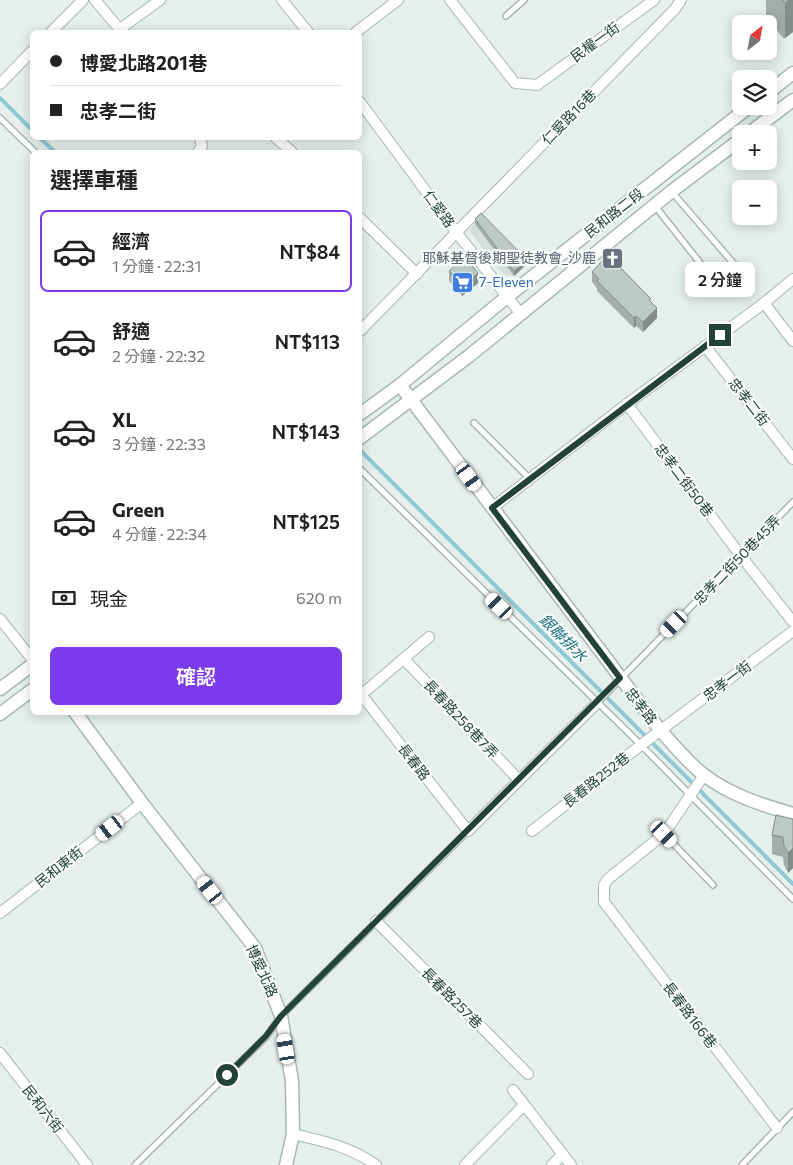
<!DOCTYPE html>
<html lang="zh-TW">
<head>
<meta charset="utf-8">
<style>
	:root { --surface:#fff; --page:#f6f6f6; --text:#222; --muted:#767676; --line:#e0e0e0; --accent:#7c3aed }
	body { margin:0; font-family:Commissioner,"Noto Sans TC",sans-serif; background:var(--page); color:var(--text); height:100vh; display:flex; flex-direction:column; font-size:19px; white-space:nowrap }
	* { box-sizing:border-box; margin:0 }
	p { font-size:16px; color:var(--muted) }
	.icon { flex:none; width:28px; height:28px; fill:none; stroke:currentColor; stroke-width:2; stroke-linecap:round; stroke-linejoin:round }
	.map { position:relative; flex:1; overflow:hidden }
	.details { position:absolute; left:30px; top:150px; width:332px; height:565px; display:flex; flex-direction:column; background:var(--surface); border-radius:8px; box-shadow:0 2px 12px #0003 }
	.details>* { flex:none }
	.banner { position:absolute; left:30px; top:30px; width:332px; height:110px; border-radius:8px; box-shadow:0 2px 12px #0003; display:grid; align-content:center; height:110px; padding:0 20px; background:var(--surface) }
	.needle { width:32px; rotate:31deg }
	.fabs { position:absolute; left:732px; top:15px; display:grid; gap:10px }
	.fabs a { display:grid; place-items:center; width:45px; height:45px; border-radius:8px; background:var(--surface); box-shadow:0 2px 12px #0003; font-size:25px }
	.end { position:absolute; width:22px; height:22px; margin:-11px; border:6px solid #24423a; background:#fff; box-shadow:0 0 0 2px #fff }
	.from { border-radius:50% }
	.bubble { position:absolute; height:35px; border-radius:8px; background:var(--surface); box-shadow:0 2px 12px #0003; font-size:16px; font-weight:600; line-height:35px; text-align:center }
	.car { position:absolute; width:15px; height:30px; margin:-15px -8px; border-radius:6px; box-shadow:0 0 4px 1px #0007; background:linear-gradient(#fff 24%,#345 0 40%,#fff 0 76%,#345 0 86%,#fff 0) }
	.banner b { display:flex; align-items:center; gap:18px; height:48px; font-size:19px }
	.banner b+b { border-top:1px solid var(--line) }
	.banner i { width:12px; height:12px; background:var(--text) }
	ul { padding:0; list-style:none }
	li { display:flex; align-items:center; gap:15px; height:82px; margin:0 10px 8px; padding:0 10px; border:2px solid transparent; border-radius:8px }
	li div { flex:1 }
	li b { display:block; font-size:19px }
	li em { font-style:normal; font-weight:600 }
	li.active { border-color:var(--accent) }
	li>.icon { width:45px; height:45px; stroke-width:1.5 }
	h2 { padding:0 20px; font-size:22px; line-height:60px }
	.pay { display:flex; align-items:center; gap:12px; height:55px; padding:0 20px; font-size:19px }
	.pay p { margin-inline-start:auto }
	.action { display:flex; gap:10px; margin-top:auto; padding:10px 20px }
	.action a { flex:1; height:58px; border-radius:8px; background:var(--accent); color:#fff; font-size:20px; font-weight:600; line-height:58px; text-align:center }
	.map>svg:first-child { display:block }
	.built { fill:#d4dfda }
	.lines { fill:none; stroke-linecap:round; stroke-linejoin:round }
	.stream { stroke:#8ec9d4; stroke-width:4 }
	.service-casing { stroke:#a8b8b2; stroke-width:8 }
	.minor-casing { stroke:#a8b8b2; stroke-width:12 }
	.tertiary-casing { stroke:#a8b8b2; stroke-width:15 }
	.service { stroke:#fff; stroke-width:5 }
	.minor { stroke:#fff; stroke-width:10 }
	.tertiary { stroke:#fff; stroke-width:12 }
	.wall { fill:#a1aea9 }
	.shaded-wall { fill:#838d89 }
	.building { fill:#bbcac4; stroke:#838d89 }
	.route { stroke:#24423a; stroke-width:6 }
	.labels { text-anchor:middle; stroke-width:4.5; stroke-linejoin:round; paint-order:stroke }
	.street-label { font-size:14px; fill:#24423a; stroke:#f7fbf9 }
	.worship-label { font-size:14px; fill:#5b616d; stroke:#f7fbf9; text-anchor:end }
	.shop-label { font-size:14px; fill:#366cbe; stroke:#f7fbf9; text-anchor:start }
	.water-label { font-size:15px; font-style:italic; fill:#1c6f80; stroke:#f7fbf9 }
</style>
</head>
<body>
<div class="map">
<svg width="793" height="1165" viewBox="0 0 793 1165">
	<rect width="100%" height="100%" fill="#e6efeb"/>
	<polygon class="built" points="481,218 527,264 513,276 506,275 501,272 469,230"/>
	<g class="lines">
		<g class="stream">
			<polyline points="0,98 32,130"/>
			<polyline points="40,138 55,152"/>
			<polyline points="360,450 793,884"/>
		</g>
		<defs>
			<g id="service">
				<polyline points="506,16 524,0"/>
				<polyline points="0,118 35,152"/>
				<polyline points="672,192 734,264"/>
				<polyline points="655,206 708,273"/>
				<polyline points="474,423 530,479"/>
				<polyline points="360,469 641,745 793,899"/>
				<polyline points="597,703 793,502"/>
				<polyline points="664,834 713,885"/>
				<polyline points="135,1165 267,1036 281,1016 468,831"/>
				<polyline points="742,1165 793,1112"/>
			</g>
			<g id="minor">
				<polyline points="95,0 122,32"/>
				<polyline points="282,0 308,32"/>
				<polyline points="450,0 515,83 537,85 654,0"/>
				<polyline points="120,29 160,0"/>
				<polyline points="51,32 83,0"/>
				<polyline points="356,32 398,0"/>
				<polyline points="0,84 32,51"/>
				<polyline points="360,102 456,232 521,314"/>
				<polyline points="276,138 292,152"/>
				<polyline points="198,152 202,146 200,138"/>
				<polyline points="360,218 417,274"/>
				<polyline points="764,303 793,341"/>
				<polyline points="360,331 675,9 681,0"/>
				<polyline points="705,346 793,459"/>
				<polyline points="627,404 741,556 793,622"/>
				<polyline points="492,508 627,404 764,303 793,279"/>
				<polyline points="0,619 32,659"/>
				<polyline points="404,659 518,779"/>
				<polyline points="360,693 468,831 597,703"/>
				<polyline points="361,695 429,637"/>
				<polyline points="704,775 664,834 608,879 604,885 604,902 777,1128"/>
				<polyline points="532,831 641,745 793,631"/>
				<polyline points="0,913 142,803"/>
				<polyline points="376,921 528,1074"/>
				<polyline points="0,1053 87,1165"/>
				<polyline points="513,1090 571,1165"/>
				<path d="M 293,1134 C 323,1141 351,1147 376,1165"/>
				<polyline points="465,1165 524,1105"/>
				<polyline points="552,1165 563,1154"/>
			</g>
			<g id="tertiary">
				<polyline points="769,92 793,73"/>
				<polyline points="748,134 793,100"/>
				<path d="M 400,385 L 660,730 C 674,745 688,763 704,775 C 730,795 762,805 793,814"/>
				<polyline points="360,414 400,385 508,296 750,106"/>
				<polyline points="360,438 469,356 672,191 741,139"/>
				<polyline points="0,689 32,665"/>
				<polyline points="75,712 142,803 255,948 281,1016 292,1081 293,1134 286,1165"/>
				<polyline points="0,714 32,690"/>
			</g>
		</defs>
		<use href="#service" class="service-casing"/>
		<use href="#minor" class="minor-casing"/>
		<use href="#tertiary" class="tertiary-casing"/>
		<use href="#service" class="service"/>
		<use href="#minor" class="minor"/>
		<use href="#tertiary" class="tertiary"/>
	</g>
	<g class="wall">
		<polygon points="766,0 793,0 793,32 785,38 783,38 766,16"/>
		<polygon points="475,219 527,264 514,276 475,224"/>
		<polygon points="611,268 651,302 657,318 643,332 636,326 634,328 597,291 597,288 592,282 592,272"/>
		<polygon points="449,271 478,283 462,296 449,281"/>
		<polygon points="793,819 793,868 788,873 784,865 783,857 772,854 772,835"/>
	</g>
	<g class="shaded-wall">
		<polygon points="789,0 793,0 793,32 785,38 785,3"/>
		<polygon points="527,260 527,264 514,276 514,271"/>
		<polygon points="478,273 478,283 462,296 462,286"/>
		<polygon points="657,308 657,318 643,332 643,322"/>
		<polygon points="636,316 636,326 634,328 634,318"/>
		<polygon points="793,848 793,868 788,873 788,853"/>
	</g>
	<g class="building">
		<polygon points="782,0 789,0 785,3"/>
		<polygon points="481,213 527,260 514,271 475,219"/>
		<polygon points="465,257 478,273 462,286 449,271"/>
		<polygon points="603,260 611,268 616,263 651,299 649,300 657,308 643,322 636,316 634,318 597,281 599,279 592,272"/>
		<polygon points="776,815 793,819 793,848 788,853 784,846 783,837 772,835"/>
	</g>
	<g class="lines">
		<polyline class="route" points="227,1075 266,1036 281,1016 294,1003 620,678 492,508 720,335"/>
	</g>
	<defs>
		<symbol id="church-square" viewBox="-11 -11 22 22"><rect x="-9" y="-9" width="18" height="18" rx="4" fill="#6b7280" stroke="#f7fbf9"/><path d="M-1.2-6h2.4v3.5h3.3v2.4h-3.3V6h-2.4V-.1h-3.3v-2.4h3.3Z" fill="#fff"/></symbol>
		<symbol id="supermarket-square" viewBox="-11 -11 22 22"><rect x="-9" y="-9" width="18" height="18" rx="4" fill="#3f7fe0" stroke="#f7fbf9"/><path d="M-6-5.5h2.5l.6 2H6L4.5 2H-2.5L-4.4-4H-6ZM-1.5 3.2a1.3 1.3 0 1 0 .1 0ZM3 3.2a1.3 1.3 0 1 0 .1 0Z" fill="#fff"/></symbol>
	</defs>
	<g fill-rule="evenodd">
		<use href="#church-square" x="600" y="246" width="25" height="25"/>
		<use href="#supermarket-square" x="450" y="270" width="25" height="25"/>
	</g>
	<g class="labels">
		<g class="street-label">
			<text transform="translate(595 42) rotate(-36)" y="5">民權一街</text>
			<text transform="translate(569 117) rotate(-46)" y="5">仁愛路16巷</text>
			<text transform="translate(439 209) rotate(54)" y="5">仁愛路</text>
			<text transform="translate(614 213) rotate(-38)" y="5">民和路二段</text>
			<text transform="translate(749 402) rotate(52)" y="5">忠孝二街</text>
			<text transform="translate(684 480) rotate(53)" y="5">忠孝二街50巷</text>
			<text transform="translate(737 560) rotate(-46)" y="5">忠孝二街50巷45弄</text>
			<text transform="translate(727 681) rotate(-37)" y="5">忠孝一街</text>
			<text transform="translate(641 706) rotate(52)" y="5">忠孝路</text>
			<text transform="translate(461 719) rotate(47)" y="5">長春路258巷7弄</text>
			<text transform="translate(414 762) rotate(52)" y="5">長春路</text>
			<text transform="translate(596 780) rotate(-38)" y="5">長春路252巷</text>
			<text transform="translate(59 867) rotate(-38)" y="5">民和東街</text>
			<text transform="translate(262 971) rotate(66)" y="5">博愛北路</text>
			<text transform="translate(452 998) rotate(45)" y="5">長春路257巷</text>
			<text transform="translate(690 1015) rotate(53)" y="5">長春路166巷</text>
			<text transform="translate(43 1109) rotate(52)" y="5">民和六街</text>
		</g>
		<g class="worship-label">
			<text x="596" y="263">耶穌基督後期聖徒教會_沙鹿</text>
		</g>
		<g class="shop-label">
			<text x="479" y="287">7-Eleven</text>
		</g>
		<g class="water-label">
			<text transform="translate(563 638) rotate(45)" y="5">銀聯排水</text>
		</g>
	</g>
</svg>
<div class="fabs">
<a><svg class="needle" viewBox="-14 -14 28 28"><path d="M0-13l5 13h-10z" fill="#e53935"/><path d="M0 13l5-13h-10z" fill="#767676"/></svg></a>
<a><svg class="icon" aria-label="layers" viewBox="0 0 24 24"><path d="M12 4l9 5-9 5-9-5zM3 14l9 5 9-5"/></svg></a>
<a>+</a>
<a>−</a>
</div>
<i class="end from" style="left:227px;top:1075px"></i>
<i class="end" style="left:720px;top:335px"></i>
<div class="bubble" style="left:685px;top:262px;width:70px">2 分鐘</div>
<i class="car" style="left:469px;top:477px;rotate:144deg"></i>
<i class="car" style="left:499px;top:606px;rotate:314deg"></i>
<i class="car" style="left:674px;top:624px;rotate:224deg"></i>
<i class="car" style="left:110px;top:828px;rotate:232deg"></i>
<i class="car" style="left:664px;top:834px;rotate:136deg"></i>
<i class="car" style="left:210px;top:890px;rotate:322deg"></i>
<i class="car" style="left:286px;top:1049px;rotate:350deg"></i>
<div class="banner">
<b><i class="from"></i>博愛北路201巷</b>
<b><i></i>忠孝二街</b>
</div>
<section class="details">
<h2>選擇車種</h2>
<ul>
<li class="active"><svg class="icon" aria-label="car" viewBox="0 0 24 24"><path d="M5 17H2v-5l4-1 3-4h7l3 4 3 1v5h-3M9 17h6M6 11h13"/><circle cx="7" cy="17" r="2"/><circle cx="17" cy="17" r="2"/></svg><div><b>經濟</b><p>1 分鐘 · 22:31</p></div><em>NT$84</em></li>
<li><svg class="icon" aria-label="car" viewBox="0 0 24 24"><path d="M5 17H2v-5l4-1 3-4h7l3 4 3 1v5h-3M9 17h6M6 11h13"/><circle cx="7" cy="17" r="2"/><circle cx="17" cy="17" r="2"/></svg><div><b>舒適</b><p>2 分鐘 · 22:32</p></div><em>NT$113</em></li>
<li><svg class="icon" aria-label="car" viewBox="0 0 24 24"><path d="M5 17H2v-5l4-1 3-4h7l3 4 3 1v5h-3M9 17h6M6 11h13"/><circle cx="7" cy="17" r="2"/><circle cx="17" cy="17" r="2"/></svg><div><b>XL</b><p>3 分鐘 · 22:33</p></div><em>NT$143</em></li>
<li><svg class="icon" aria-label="car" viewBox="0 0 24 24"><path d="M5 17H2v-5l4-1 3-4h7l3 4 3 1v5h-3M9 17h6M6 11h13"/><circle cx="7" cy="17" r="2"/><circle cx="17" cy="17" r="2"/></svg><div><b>Green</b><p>4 分鐘 · 22:34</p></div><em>NT$125</em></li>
</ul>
<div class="pay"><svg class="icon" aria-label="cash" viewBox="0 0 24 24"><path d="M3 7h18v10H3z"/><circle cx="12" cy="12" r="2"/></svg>現金<p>620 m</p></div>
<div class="action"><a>確認</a></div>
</section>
</div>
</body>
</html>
